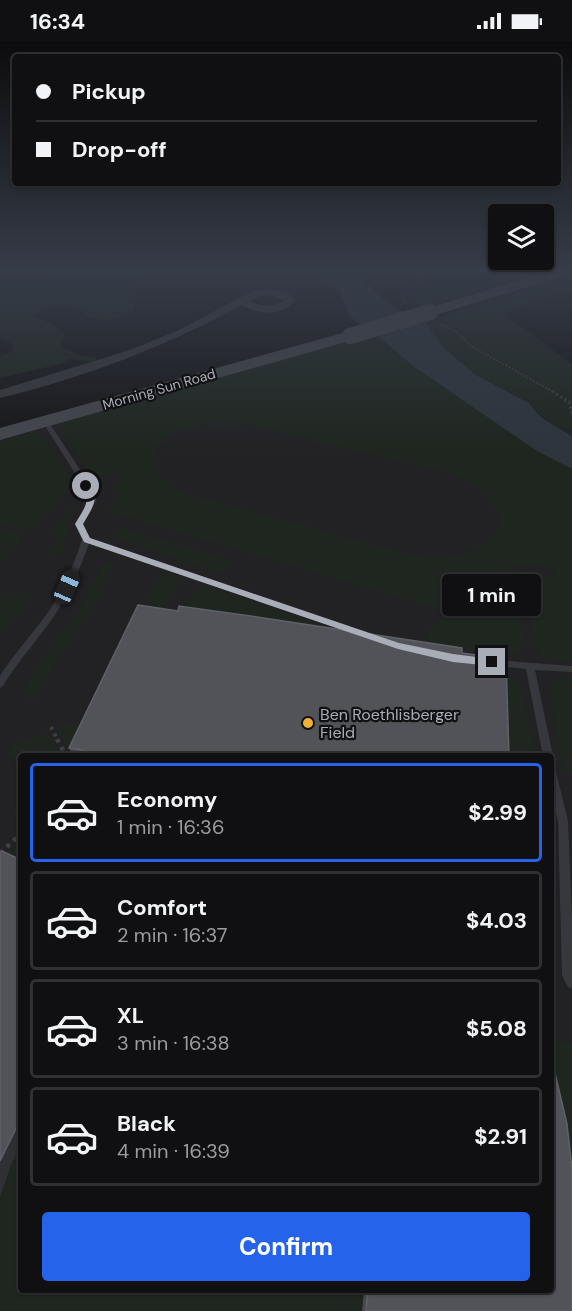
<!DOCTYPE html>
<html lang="en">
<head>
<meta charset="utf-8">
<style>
	:root { --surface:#101012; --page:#1e1e20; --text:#f1f3f6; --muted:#9c9d9f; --line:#303032; --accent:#2563eb }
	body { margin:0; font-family:"DM Sans",sans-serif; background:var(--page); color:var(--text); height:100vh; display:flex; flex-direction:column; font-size:22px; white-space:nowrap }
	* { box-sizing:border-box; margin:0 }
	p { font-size:20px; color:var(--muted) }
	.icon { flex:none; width:33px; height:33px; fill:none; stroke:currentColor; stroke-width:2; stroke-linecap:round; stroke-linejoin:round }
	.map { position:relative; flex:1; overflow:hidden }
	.panel { position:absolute; left:18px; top:711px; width:536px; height:540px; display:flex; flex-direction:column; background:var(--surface); border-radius:6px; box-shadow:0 2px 4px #0004,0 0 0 2px var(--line) }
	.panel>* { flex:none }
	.hud { position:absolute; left:12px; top:12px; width:549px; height:132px; border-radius:6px; box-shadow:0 2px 4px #0004,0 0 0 2px var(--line); display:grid; align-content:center; height:132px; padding:0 24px; background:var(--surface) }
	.tools { position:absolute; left:488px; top:162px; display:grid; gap:12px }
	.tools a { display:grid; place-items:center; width:66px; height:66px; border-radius:6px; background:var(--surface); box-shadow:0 2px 4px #0004,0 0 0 2px var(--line); font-size:30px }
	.end { position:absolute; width:27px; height:27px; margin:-14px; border:8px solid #a8adb8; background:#111; box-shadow:0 0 0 3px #111 }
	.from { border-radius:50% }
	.bubble { position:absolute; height:42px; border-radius:6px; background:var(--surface); box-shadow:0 2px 4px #0004,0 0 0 2px var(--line); font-size:20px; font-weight:700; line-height:42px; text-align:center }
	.car { position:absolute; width:18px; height:36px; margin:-18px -9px; border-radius:8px; box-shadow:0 0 4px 2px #0007; background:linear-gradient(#222 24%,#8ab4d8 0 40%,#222 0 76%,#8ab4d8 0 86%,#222 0) }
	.hud b { display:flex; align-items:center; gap:21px; height:57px; font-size:22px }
	.hud b+b { border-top:2px solid var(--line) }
	.hud i { width:15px; height:15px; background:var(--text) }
	ul { padding:10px 0 0; list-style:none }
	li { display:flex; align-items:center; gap:18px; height:99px; margin:0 12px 9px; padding:0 12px; border:3px solid var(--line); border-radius:6px }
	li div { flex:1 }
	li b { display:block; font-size:22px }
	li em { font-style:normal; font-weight:700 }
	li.selected { border-color:var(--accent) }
	li>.icon { width:54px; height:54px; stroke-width:1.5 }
	.cta { display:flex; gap:12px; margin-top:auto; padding:12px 24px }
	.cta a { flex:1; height:69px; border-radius:6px; background:var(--accent); color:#fff; font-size:24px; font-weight:700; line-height:69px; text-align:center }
	.status { display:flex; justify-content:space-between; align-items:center; height:42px; padding:0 30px; background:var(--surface); direction:ltr }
	.status svg { height:16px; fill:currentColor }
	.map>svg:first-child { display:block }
	.built { fill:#222225; fill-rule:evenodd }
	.green { fill:#1e261f; fill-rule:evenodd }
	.water { fill:#2c353c }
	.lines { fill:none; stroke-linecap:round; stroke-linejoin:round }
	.path-far3 { stroke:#3d3f44; stroke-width:2; stroke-dasharray:1.5 2; stroke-linecap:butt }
	.path-far2 { stroke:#3d3f44; stroke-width:3; stroke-dasharray:2 3; stroke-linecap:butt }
	.path-far1 { stroke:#3d3f44; stroke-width:4; stroke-dasharray:3 4.5; stroke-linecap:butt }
	.path { stroke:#3d3f44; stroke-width:4.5; stroke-dasharray:4 5; stroke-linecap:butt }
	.service { fill:#37383d; fill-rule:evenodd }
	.minor { fill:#37383d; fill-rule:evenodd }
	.secondary { fill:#45474d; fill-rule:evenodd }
	.secondary-bridge { stroke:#45474d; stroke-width:16 }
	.wall { fill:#47494d }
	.shaded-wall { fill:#2f3033 }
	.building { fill:#525359; stroke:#5f6168; stroke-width:1.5 }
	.route { fill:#a8adb8 }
	.poi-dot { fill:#f2b134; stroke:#111113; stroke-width:2 }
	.labels { text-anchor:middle; stroke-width:4.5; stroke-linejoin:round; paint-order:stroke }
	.far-street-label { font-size:14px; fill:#a8adb8; stroke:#111113 }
	.poi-label { font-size:16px; fill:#a8adb8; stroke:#111113; text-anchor:start }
</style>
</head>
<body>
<div class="status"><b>16:34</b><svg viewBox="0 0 49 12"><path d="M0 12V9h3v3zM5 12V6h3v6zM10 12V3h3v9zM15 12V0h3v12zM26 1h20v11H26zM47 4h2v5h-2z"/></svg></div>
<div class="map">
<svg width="572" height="1269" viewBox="0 0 572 1269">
	<rect width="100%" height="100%" fill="#161618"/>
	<path class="built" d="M 350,294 L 572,473 L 572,1269 L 0,1269 L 0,392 ZM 21,714 L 550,714 L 550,1248 L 21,1248 Z"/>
	<g class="green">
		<path d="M 51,231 L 146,231 L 137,241 L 135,268 C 119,280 102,280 83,273 L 85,269 C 68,265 48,261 34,274 L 54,283 L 64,292 L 61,303 C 71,312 82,314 95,315 L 97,318 L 92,320 L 68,317 L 65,321 L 0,336 L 0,315 L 13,309 L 14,304 L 11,300 L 0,297 L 0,237 C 17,242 37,242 51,231 Z"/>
		<polygon points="427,231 538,231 419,267 407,258 411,250 424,246 430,238"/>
		<polygon points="572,235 572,246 504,272 572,322 572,394 541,374 529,361 476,333 446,308 425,279"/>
		<path d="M 372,292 C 389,298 401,315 416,325 C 467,361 518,396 572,427 L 572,621 L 543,616 C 525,601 533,552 536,532 L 556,536 L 557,527 L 530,521 L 529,525 L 501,519 L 496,522 L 525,530 L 519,564 L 524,598 L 521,609 L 515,613 L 428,602 L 429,586 L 453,571 L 461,548 L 457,547 L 446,569 L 106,469 L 124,451 L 110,447 L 123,434 L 132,434 L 118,431 L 93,436 L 63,393 L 61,382 L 63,380 ZM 222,380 L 250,383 L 455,433 C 486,446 523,482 478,506 C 458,517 436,517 414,514 L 188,452 C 155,440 137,412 176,391 C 190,384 206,381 222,380 Z"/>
		<polygon points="34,390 46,397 76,443 71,445 33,486 24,488 0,482 0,398"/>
		<polygon points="80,457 78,464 66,479 69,495 64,496 65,510 52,513 47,510 61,493 50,490"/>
		<polygon points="0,486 20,491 23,496 0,521"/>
		<polygon points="122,486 230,518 221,532 112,495"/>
		<polygon points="107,520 114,522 92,569 58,615 37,654 33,658 28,657 24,653 32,631 77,572 102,523"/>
		<polygon points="164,529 176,533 178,539 158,584 81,714 72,714 58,691 64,681 89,686 158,536"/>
		<polygon points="203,543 207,543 349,593 186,566 193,550"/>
		<polygon points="14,548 33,553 0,592 0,550 10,553"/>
		<path d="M 502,629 C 528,647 521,649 527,677 C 530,689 534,702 538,714 L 501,714 Z"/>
		<polygon points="572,635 572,732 567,732 558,705 550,650 559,638"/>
		<polygon points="46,691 49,692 62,714 21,714 21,718 9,715 13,702"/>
		<polygon points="21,804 21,1248 550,1248 572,1269 0,1269 0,813"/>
		<polygon points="550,976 561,1002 572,1000 572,1165 551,1012"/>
	</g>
	<polygon class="water" points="323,231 371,231 364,239 393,265 425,279 446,308 476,333 529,361 541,375 572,394 572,427 537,409 413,324 379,295 350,275 339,246 319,239"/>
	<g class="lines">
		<g class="path-far3">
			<polyline points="285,240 296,238"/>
			<polyline points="407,262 403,257 404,253 420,238 420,231"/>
			<polyline points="441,283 454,288 471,304 555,351"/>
		</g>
		<polyline class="path-far2" points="552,349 569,360 572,371"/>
		<polyline class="path-far1" points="51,685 58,699"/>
		<g class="path">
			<polyline points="57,697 66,714"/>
			<polyline points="16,769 21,770"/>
			<polyline points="0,811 21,792"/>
		</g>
		<g class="service">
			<path d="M 45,377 L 48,379 L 96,452 L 96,459 L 83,482 L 89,496 L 369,591 L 370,593 L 369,595 L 363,595 L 89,501 C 80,528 68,554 52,577 C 36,600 17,620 3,644 L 0,646 L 0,634 L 3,629 C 18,607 36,588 51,566 C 65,545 74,521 82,498 L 75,482 L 88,459 L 88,452 L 42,379 Z"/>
			<polygon points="494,618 572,624 572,630 535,628 553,714 551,717 550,714 543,714 526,627 491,623 490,621"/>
			<polygon points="550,722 554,723 555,726 568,779 572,877 572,947 568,945 562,933 558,779 550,749"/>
		</g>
		<path class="minor" d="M 265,247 L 285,250 L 294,256 L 294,260 C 280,275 258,272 242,263 C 164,305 86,335 0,356 L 0,348 L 130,308 L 179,288 L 253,249 ZM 273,253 L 284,259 C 272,266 261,265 250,259 L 260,254 Z"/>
		<g class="secondary">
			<polygon points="544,231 566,231 564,234 435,273 425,273 422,270 425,267"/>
			<polygon points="350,289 358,294 356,297 0,398 0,386"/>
		</g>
		<polyline class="secondary-bridge" points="350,294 430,270"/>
	</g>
	<g class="wall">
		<polygon points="462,611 509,714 73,714 69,706"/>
		<polygon points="364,1248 550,1248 572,1269 362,1269"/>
	</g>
	<polygon class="shaded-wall" points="21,1076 21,1102 11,1123 0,1155 0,1119"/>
	<g class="building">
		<polygon points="138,563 178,569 179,564 257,575 462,606 462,611 506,617 509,714 80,714 83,708 69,706"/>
		<polygon points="2,809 21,818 21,1076 0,1119 0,811"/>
		<polygon points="550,1010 567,1082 572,1127 572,1269 366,1269 368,1248 550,1248"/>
	</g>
	<linearGradient id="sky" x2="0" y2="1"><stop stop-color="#0c0c0d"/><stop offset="0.56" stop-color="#363c48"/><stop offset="1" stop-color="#363c48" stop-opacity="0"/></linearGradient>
	<rect width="572" height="409" fill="url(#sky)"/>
	<path class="route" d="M 86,441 C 103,453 91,468 83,482 L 90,496 L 399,601 L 453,612 L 492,617 L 496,620 L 492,624 L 453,620 L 398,607 L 84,500 L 75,482 C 83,468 92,459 83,444 Z"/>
	<circle class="poi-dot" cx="308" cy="681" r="6"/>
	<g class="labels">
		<g class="far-street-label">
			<text transform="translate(159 347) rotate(-16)" y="5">Morning Sun Road</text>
		</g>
		<g class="poi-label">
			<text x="320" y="678">Ben Roethlisberger<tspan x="320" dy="18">Field</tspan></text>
		</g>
	</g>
</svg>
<div class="tools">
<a><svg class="icon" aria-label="layers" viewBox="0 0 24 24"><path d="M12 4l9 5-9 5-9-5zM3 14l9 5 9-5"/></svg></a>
</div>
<i class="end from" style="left:86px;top:444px"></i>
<i class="end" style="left:492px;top:620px"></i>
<div class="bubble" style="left:442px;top:532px;width:99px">1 min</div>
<i class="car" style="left:67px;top:545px;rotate:24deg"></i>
<div class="hud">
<b><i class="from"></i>Pickup</b>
<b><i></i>Drop-off</b>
</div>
<section class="panel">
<ul>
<li class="selected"><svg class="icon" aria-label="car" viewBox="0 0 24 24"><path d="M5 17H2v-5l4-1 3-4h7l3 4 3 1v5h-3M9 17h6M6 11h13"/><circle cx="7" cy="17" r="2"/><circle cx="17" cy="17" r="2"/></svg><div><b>Economy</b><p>1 min · 16:36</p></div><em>$2.99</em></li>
<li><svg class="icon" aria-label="car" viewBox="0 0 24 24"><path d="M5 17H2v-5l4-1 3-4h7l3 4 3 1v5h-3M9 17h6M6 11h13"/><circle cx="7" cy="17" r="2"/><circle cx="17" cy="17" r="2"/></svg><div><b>Comfort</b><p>2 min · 16:37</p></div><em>$4.03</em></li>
<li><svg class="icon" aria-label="car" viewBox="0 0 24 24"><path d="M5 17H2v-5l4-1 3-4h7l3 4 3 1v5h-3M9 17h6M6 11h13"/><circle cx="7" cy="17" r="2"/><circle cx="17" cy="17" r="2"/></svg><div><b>XL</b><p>3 min · 16:38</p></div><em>$5.08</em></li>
<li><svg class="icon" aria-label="car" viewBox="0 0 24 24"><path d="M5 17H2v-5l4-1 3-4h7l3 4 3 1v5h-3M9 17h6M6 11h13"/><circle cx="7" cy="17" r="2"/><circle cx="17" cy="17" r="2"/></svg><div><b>Black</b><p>4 min · 16:39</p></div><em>$2.91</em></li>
</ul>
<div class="cta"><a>Confirm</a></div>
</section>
</div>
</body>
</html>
